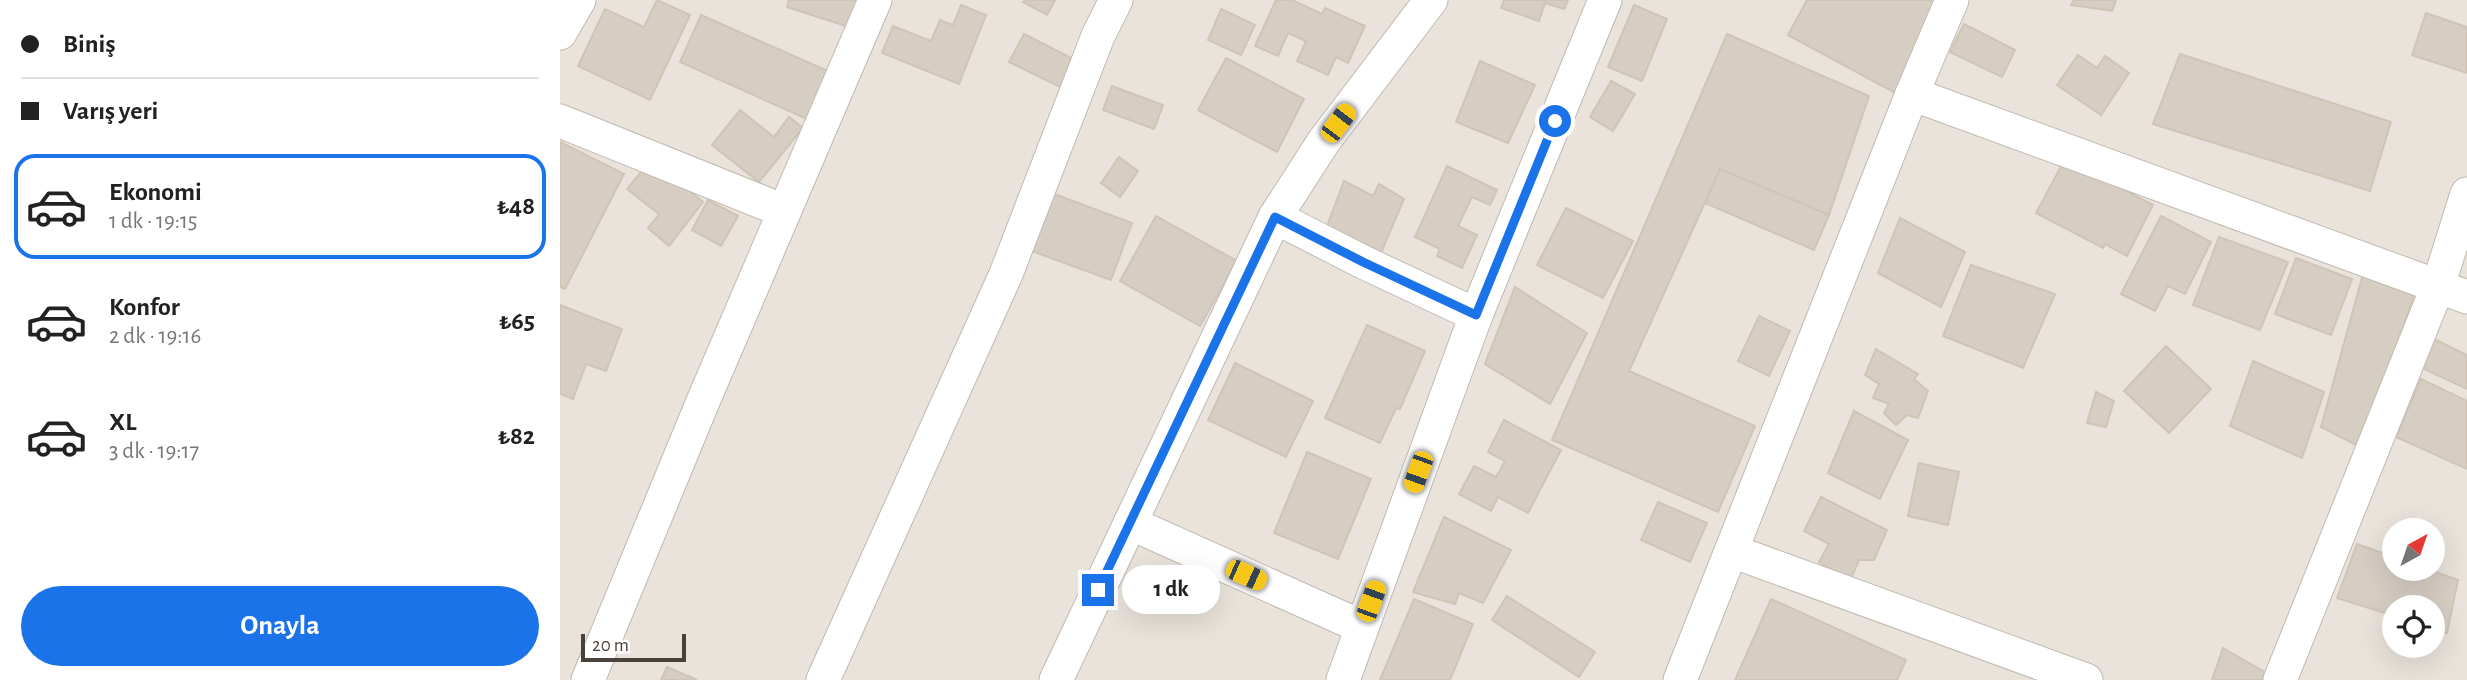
<!DOCTYPE html>
<html lang="tr">
<head>
<meta charset="utf-8">
<style>
	:root { --surface:#fff; --page:#f6f6f6; --text:#222; --muted:#767676; --line:#e0e0e0; --accent:#1a73e8 }
	body { margin:0; font-family:"Alegreya Sans",sans-serif; background:var(--page); color:var(--text); height:100vh; display:flex; flex-direction:column; font-size:26px; white-space:nowrap }
	* { box-sizing:border-box; margin:0 }
	p { font-size:23px; color:var(--muted) }
	.icon { flex:none; width:38px; height:38px; fill:none; stroke:currentColor; stroke-width:2; stroke-linecap:round; stroke-linejoin:round }
	.map { position:relative; flex:1; overflow:hidden }
	.details { display:flex; flex-direction:column; background:var(--surface); width:560px }
	.details>* { flex:none }
	.banner { display:grid; align-content:center; height:154px; padding:0 21px; background:var(--surface) }
	.needle { width:46px; rotate:40deg }
	.fabs { position:absolute; left:1822px; top:518px; display:grid; gap:14px }
	.fabs a { display:grid; place-items:center; width:63px; height:63px; border-radius:50%; background:var(--surface); box-shadow:0 7px 28px #0002; font-size:35px }
	.scale { position:absolute; left:21px; bottom:18px; width:105px; box-sizing:border-box; padding-left:7px; border:4px solid #4a423a; border-top:0; font-size:19px; line-height:24px; white-space:nowrap; color:#4a423a; -webkit-text-stroke:5px #fff; paint-order:stroke }
	.end { position:absolute; width:32px; height:32px; margin:-16px; border:9px solid #1a73e8; background:#fff; box-shadow:0 0 0 4px #fff }
	.from { border-radius:50% }
	.bubble { position:absolute; height:49px; border-radius:24px; background:var(--surface); box-shadow:0 7px 28px #0002; font-size:23px; font-weight:700; line-height:49px; text-align:center }
	.car { position:absolute; width:21px; height:42px; margin:-21px -10px; border-radius:9px; box-shadow:0 0 5px 2px #0007; background:linear-gradient(#f5c518 24%,#345 0 40%,#f5c518 0 76%,#345 0 86%,#f5c518 0) }
	.banner b { display:flex; align-items:center; gap:24px; height:66px; font-size:26px }
	.banner b+b { border-top:2px solid var(--line) }
	.banner i { width:18px; height:18px; background:var(--text) }
	ul { padding:0; list-style:none }
	li { display:flex; align-items:center; gap:21px; height:105px; margin:0 14px 10px; padding:0 7px; border:4px solid transparent; border-radius:21px }
	li div { flex:1 }
	li b { display:block; font-size:26px }
	li em { font-style:normal; font-weight:700 }
	li.current { border-color:var(--accent) }
	li>.icon { width:63px; height:63px; stroke-width:1.5 }
	.primary-button { display:flex; gap:14px; margin-top:auto; padding:14px 21px }
	.primary-button a { flex:1; height:80px; border-radius:42px; background:var(--accent); color:#fff; font-size:28px; font-weight:700; line-height:80px; text-align:center }
	main { display:flex; flex:1; min-height:0 }
	.map>svg:first-child { display:block }
	.residential { fill:#e9e3db; fill-rule:evenodd }
	.building { fill:#d6cdc3; stroke:#d0c4b7; stroke-width:2 }
	.lines { fill:none; stroke-linecap:round; stroke-linejoin:round }
	.street-casing { stroke:#c0b9b0; stroke-width:35 }
	.street { stroke:#fff; stroke-width:33 }
	.route { stroke:#1a73e8; stroke-width:9 }
</style>
</head>
<body>
<main>
<section class="details">
<div class="banner">
<b><i class="from"></i>Biniş</b>
<b><i></i>Varış yeri</b>
</div>
<ul>
<li class="current"><svg class="icon" aria-label="car" viewBox="0 0 24 24"><path d="M5 17H2v-5l4-1 3-4h7l3 4 3 1v5h-3M9 17h6M6 11h13"/><circle cx="7" cy="17" r="2"/><circle cx="17" cy="17" r="2"/></svg><div><b>Ekonomi</b><p>1 dk · 19:15</p></div><em>₺48</em></li>
<li><svg class="icon" aria-label="car" viewBox="0 0 24 24"><path d="M5 17H2v-5l4-1 3-4h7l3 4 3 1v5h-3M9 17h6M6 11h13"/><circle cx="7" cy="17" r="2"/><circle cx="17" cy="17" r="2"/></svg><div><b>Konfor</b><p>2 dk · 19:16</p></div><em>₺65</em></li>
<li><svg class="icon" aria-label="car" viewBox="0 0 24 24"><path d="M5 17H2v-5l4-1 3-4h7l3 4 3 1v5h-3M9 17h6M6 11h13"/><circle cx="7" cy="17" r="2"/><circle cx="17" cy="17" r="2"/></svg><div><b>XL</b><p>3 dk · 19:17</p></div><em>₺82</em></li>
</ul>
<div class="primary-button"><a>Onayla</a></div>
</section>
<div class="map">
<svg width="1907" height="680" viewBox="0 0 1907 680">
	<rect width="100%" height="100%" fill="#f5f2ed"/>
	<path class="residential" d="M 0,0 L 1907,0 L 1907,680 L 0,680 ZM 1834,530 L 1872,530 L 1872,569 L 1834,569 ZM 1834,607 L 1872,607 L 1872,646 L 1834,646 Z"/>
	<g class="building">
		<polygon points="97,0 130,15 90,100 18,66 45,9 84,27"/>
		<polygon points="229,0 301,0 292,28 227,7"/>
		<polygon points="465,0 495,0 487,15 463,2"/>
		<polygon points="716,0 732,0 762,14 765,8 805,26 788,63 776,57 768,75 737,61 746,41 728,33 718,56 695,46"/>
		<polygon points="944,0 1008,0 1004,9 985,3 979,21 941,8"/>
		<polygon points="1247,0 1385,0 1335,93 1228,35"/>
		<polygon points="1514,0 1556,0 1552,11 1511,5"/>
		<polygon points="401,5 426,15 399,84 322,53 333,26 371,41 380,20 393,25"/>
		<polygon points="1074,5 1107,19 1082,81 1048,67"/>
		<polygon points="661,9 695,25 681,55 648,40"/>
		<polygon points="1866,13 1907,27 1907,73 1852,55"/>
		<polygon points="141,15 270,72 249,120 120,62"/>
		<polygon points="1404,24 1455,50 1442,77 1390,52"/>
		<polygon points="464,34 517,61 504,89 449,62"/>
		<polygon points="1167,34 1309,96 1269,215 1160,169 1069,371 1195,426 1158,512 992,440"/>
		<polygon points="1620,54 1831,122 1810,191 1593,124"/>
		<polygon points="1518,55 1537,68 1545,56 1569,73 1541,115 1497,85"/>
		<polygon points="666,58 744,99 717,152 638,110"/>
		<polygon points="920,61 975,85 948,143 896,122"/>
		<polygon points="1051,81 1075,94 1053,131 1030,117"/>
		<polygon points="552,86 603,105 594,129 543,110"/>
		<polygon points="180,110 214,137 229,117 243,128 199,182 152,145"/>
		<polygon points="0,142 64,174 5,289 0,287"/>
		<polygon points="559,157 578,171 560,197 541,183"/>
		<polygon points="1505,159 1593,205 1567,256 1545,244 1543,248 1476,213"/>
		<polygon points="91,160 143,202 109,246 88,228 99,214 67,189"/>
		<polygon points="887,166 937,190 930,205 912,197 898,226 917,235 902,268 877,256 880,249 855,237"/>
		<polygon points="1160,169 1269,215 1254,250 1145,203"/>
		<polygon points="784,181 813,196 819,184 844,199 821,253 767,226"/>
		<polygon points="489,192 572,223 551,280 469,250"/>
		<polygon points="148,200 178,216 161,246 132,230"/>
		<polygon points="1006,208 1073,241 1043,298 977,265"/>
		<polygon points="596,216 677,261 640,326 560,281"/>
		<polygon points="1601,216 1651,242 1625,294 1608,286 1595,311 1561,294"/>
		<polygon points="1340,218 1405,252 1381,307 1318,273"/>
		<polygon points="1659,237 1728,262 1700,330 1633,305"/>
		<polygon points="1736,258 1792,279 1771,335 1715,314"/>
		<polygon points="1411,265 1495,294 1463,368 1383,336"/>
		<polygon points="1803,274 1854,295 1802,448 1761,427"/>
		<polygon points="955,287 1027,333 990,404 925,364"/>
		<polygon points="0,305 62,329 46,371 26,364 13,399 0,394"/>
		<polygon points="1199,316 1230,331 1209,376 1178,361"/>
		<polygon points="807,325 865,351 840,409 836,408 820,443 765,418"/>
		<polygon points="1874,339 1907,355 1907,389 1860,367"/>
		<polygon points="1606,346 1651,389 1609,433 1564,391"/>
		<polygon points="1316,349 1358,374 1354,379 1368,391 1358,418 1347,415 1336,425 1324,413 1329,404 1313,398 1319,384 1305,375"/>
		<polygon points="1693,361 1764,392 1742,458 1670,426"/>
		<polygon points="675,363 753,401 726,457 648,420"/>
		<polygon points="1861,379 1907,401 1907,469 1836,437"/>
		<polygon points="1536,392 1554,401 1546,427 1527,423"/>
		<polygon points="1294,411 1348,440 1320,499 1268,473"/>
		<polygon points="944,420 1001,450 968,513 938,497 931,511 899,494 914,466 936,477 945,461 928,452"/>
		<polygon points="747,452 811,479 778,559 714,533"/>
		<polygon points="1359,463 1399,472 1388,525 1348,516"/>
		<polygon points="1261,497 1327,530 1314,560 1299,560 1290,581 1259,562 1269,544 1244,531"/>
		<polygon points="1098,502 1147,523 1130,562 1081,540"/>
		<polygon points="884,517 951,550 923,603 899,593 895,604 853,592"/>
		<polygon points="1797,544 1834,557 1834,569 1867,569 1898,580 1887,633 1872,629 1872,607 1834,607 1834,616 1777,598"/>
		<polygon points="947,596 1035,652 1019,677 932,620"/>
		<polygon points="854,599 913,624 890,680 820,680"/>
		<polygon points="1211,599 1346,660 1337,680 1175,680"/>
		<polygon points="1663,648 1706,673 1703,680 1652,680"/>
		<polygon points="107,667 137,680 101,680"/>
	</g>
	<g class="lines">
		<defs>
			<g id="street">
				<polyline points="0,33 19,0"/>
				<polyline points="1352,94 1907,297"/>
				<polyline points="0,121 224,211"/>
				<polyline points="715,217 803,262 916,315 783,680"/>
				<polyline points="916,315 1045,0"/>
				<polyline points="570,523 802,627"/>
				<polyline points="1172,551 1526,680"/>
				<polyline points="28,680 144,399 315,0"/>
				<polyline points="263,680 446,274 538,36 556,0"/>
				<polyline points="496,680 715,217 764,141 871,0"/>
				<polyline points="1120,680 1352,94 1392,0"/>
				<polyline points="1720,680 1878,286 1907,194"/>
			</g>
		</defs>
		<use href="#street" class="street-casing"/>
		<use href="#street" class="street"/>
	</g>
	<g class="lines">
		<polyline class="route" points="538,590 715,217 803,262 916,315 995,121"/>
	</g>
</svg>
<div class="fabs">
<a><svg class="needle" viewBox="-14 -14 28 28"><path d="M0-13l5 13h-10z" fill="#e53935"/><path d="M0 13l5-13h-10z" fill="#767676"/></svg></a>
<a><svg class="icon" aria-label="locate" viewBox="0 0 24 24"><circle cx="12" cy="12" r="6"/><path d="M12 2v4M12 18v4M2 12h4M18 12h4"/></svg></a>
</div>
<div class="scale">20 m</div>
<i class="end from" style="left:995px;top:121px"></i>
<i class="end" style="left:538px;top:590px"></i>
<div class="bubble" style="left:562px;top:565px;width:98px">1 dk</div>
<i class="car" style="left:778px;top:123px;rotate:37deg"></i>
<i class="car" style="left:858px;top:472px;rotate:200deg"></i>
<i class="car" style="left:686px;top:575px;rotate:114deg"></i>
<i class="car" style="left:811px;top:601px;rotate:20deg"></i>
</div>
</main>
</body>
</html>
